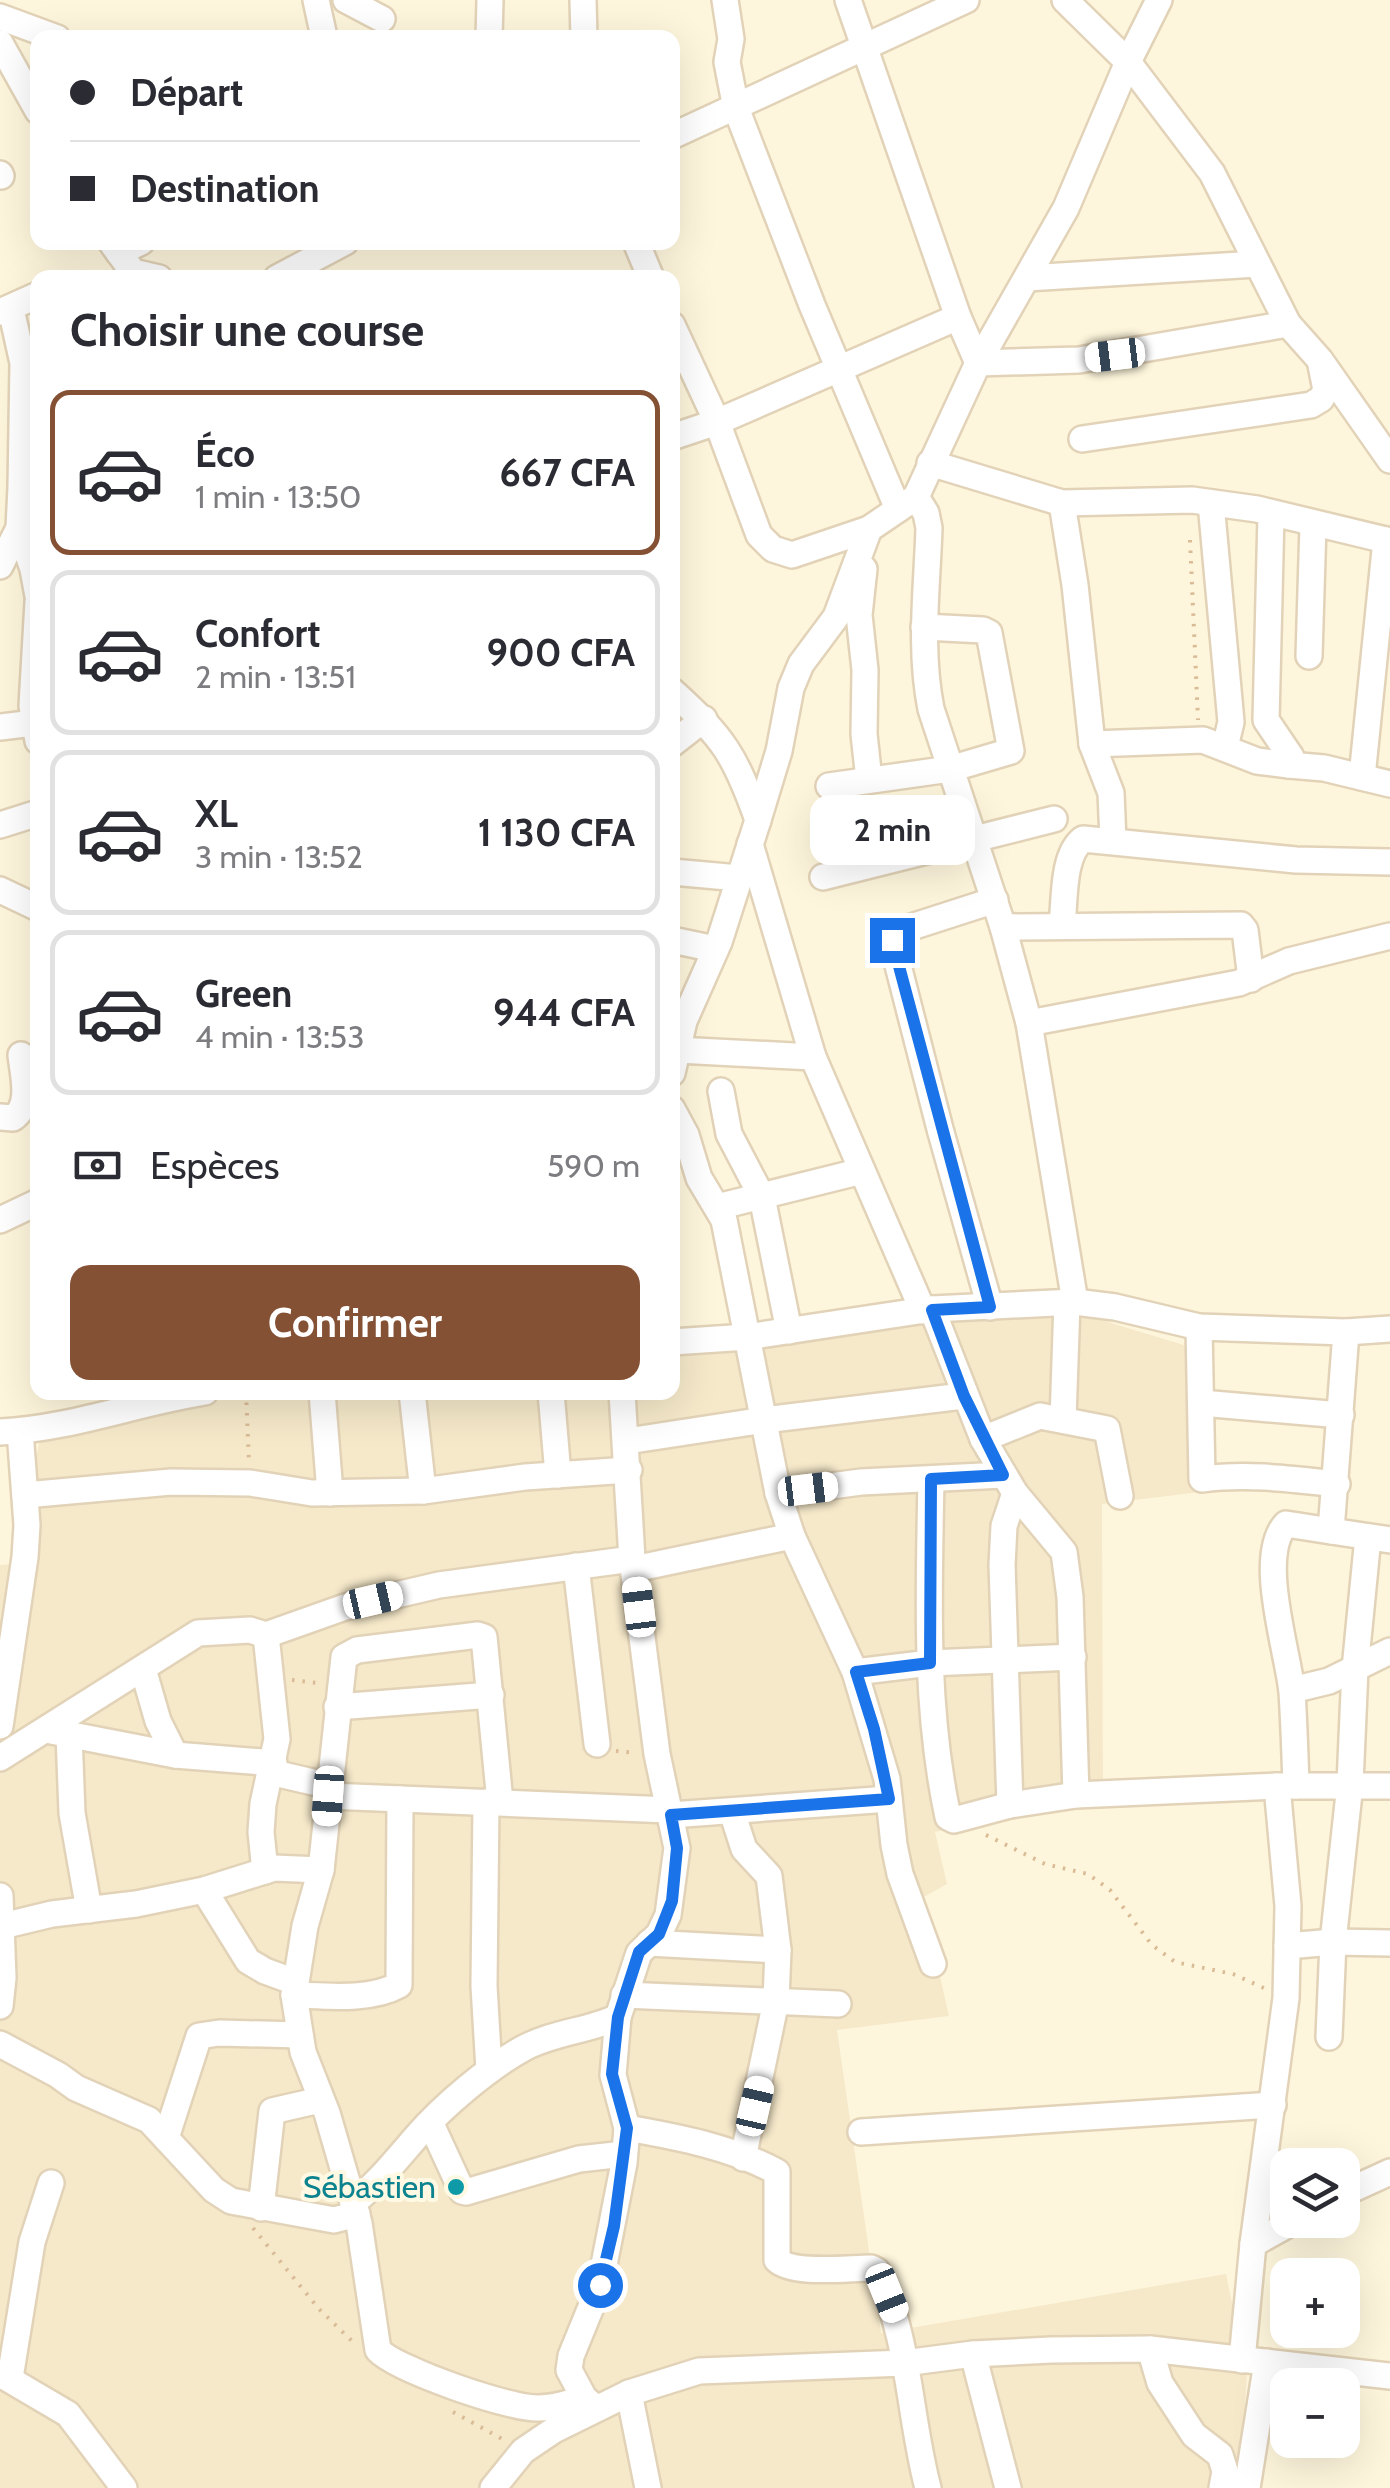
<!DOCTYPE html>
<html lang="fr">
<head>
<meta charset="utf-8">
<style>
	:root { --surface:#fff; --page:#f2f2f3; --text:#2b2b33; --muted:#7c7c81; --line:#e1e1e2; --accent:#855135 }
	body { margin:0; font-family:Cabin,sans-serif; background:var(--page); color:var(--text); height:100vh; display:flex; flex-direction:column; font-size:38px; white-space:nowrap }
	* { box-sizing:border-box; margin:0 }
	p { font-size:32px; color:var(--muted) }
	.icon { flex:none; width:55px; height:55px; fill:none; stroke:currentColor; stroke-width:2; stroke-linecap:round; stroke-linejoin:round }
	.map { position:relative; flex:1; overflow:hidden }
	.details { position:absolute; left:30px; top:270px; width:650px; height:1130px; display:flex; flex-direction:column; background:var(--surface); border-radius:20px; box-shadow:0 10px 40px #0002 }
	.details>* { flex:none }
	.guide { position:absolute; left:30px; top:30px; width:650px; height:220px; border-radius:20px; box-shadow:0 10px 40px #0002; display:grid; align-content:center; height:220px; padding:0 40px; background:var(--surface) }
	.tools { position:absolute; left:1270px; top:2148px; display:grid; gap:20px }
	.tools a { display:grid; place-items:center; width:90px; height:90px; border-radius:20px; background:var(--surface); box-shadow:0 10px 40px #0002; font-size:50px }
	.end { position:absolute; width:45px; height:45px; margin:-22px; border:12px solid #1a73e8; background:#fff; box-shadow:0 0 0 5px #fff }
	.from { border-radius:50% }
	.bubble { position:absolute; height:70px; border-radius:20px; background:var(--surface); box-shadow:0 10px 40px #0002; font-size:32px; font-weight:800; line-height:70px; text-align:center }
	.car { position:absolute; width:30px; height:60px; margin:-30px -15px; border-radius:12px; box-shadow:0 0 8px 2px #0007; background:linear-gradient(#fff 24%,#345 0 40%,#fff 0 76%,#345 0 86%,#fff 0) }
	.guide b { display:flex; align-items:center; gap:35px; height:95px; font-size:38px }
	.guide b+b { border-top:2px solid var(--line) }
	.guide i { width:25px; height:25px; background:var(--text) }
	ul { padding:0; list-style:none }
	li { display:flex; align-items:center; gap:30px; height:165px; margin:0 20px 15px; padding:0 20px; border:5px solid var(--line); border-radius:20px }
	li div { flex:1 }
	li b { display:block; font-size:38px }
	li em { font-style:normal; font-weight:800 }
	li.current { border-color:var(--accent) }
	li>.icon { width:90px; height:90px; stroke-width:1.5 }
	h2 { padding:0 40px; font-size:45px; line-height:120px }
	.pay { display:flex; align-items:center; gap:25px; height:110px; padding:0 40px; font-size:38px }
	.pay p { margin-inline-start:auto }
	.cta { display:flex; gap:20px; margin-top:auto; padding:20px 40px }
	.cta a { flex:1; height:115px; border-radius:20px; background:var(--accent); color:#fff; font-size:40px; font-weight:800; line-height:115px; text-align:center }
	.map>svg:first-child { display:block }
	.residential { fill:#f6e9ca }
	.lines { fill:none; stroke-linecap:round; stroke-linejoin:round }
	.street-casing { stroke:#e2d3b8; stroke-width:30 }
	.path { stroke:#d9bb96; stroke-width:4; stroke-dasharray:2.5 8; stroke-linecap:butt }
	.street { stroke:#fff; stroke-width:25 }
	.route { stroke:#1a73e8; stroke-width:12 }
	.culture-dot { fill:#0f9aa8; stroke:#fff9e4; stroke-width:4 }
	.labels { text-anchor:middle; stroke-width:8; stroke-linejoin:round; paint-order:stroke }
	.culture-label { font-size:32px; fill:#0d838f; stroke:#fff9e4; text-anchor:end }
</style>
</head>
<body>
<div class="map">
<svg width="1390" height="2488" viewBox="0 0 1390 2488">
	<rect width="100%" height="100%" fill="#fef6dc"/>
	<polygon class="residential" points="1051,1310 1085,1315 1187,1346 1200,1492 1102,1504 1103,1793 935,1832 947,1884 922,1898 949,2016 837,2030 881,2333 1226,2274 1247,2374 1239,2488 0,2488 0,1565 31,1562 30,1489 40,1438 192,1403 292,1393 672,1392 673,1351"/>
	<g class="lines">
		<defs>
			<g id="street">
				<polyline points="316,0 324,37 321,38"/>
				<polyline points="346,0 382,19"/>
				<polyline points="583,0 584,38"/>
				<polyline points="725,0 731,39 727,62 736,108 812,305 898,509"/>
				<polyline points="848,0 958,317 717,422 759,535 773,549 792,555 869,529 916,497 978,363 1066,208 1128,62 1159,0"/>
				<polyline points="1065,0 1128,62 1212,173 1288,324 1320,360 1390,460"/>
				<polyline points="0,17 57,38"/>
				<polyline points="489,38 490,0"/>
				<polyline points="0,43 38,111"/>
				<polyline points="672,136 966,0"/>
				<polyline points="0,174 1,176"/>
				<polyline points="111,242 133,272 159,278"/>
				<polyline points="636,242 651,278"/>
				<polyline points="119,253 141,242"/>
				<polyline points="277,278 345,242"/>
				<polyline points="1027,278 1257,264"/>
				<polyline points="0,312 38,295"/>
				<polyline points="958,317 978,363 1079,360 1288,324"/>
				<polyline points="672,325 717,422 672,437"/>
				<polyline points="1082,439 1311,405 1321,399 1326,390 1321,365"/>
				<polyline points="930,463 1062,503 1192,500 1257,509 1390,541"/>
				<path d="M 916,497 L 926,513 L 929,528 C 927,589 919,649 931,709 L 1003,927 L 1029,1023 L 1075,1302"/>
				<polyline points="1062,503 1075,585 1092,744 1111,793 1113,841"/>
				<polyline points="1211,503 1231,722 1225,747"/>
				<polyline points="1271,514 1266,720 1291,757 1289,765 1324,768 1390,784"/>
				<polyline points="19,528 33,569 38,596"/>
				<polyline points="0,566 19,528 21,487 23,363 11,309"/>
				<polyline points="864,569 859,615 865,670 864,734 869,780"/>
				<polyline points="38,602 32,706 38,741"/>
				<polyline points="1309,656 1313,525"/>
				<path d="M 672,691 C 724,738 735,755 758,820"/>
				<polyline points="0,727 34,723"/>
				<polyline points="672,744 704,719"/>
				<polyline points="1092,744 1203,740 1257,761 1289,765"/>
				<polyline points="1362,777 1386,540"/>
				<polyline points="829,786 950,769 1011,751 989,633 983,630 924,627"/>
				<polyline points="0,825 38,813"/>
				<polyline points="750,844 813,1057 923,1311"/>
				<polyline points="672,872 739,878"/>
				<polyline points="823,877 1054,819"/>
				<polyline points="0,890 38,908"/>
				<path d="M 1062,925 C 1065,900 1062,855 1083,839 L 1296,860 L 1390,862"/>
				<polyline points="1003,927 1241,925 1245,930 1251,979"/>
				<polyline points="672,940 715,949"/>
				<polyline points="1029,1023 1239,983 1289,961 1390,936"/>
				<polyline points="677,1050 813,1057"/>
				<polyline points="672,1073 684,1021 719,942 758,820 779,751 791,688 801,664 836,617 869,529"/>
				<polyline points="721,1091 729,1134 762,1197 789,1331"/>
				<polyline points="672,1109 686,1135 699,1178 724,1220 778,1493 792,1536 855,1672 887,1779 894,1845 900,1874 933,1964"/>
				<path d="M 0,1117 L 13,1118 C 32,1105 23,1075 21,1055"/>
				<polyline points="717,1207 862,1171"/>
				<polyline points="0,1220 38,1202"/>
				<polyline points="990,1307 940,1129 891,938 902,930 995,900"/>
				<polyline points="932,1309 983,1439 1015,1493 1064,1552 1070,1597 1076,1795 1277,1786 1390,1786"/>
				<path d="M 1199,1327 L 1202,1479 C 1247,1473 1292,1479 1337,1484"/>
				<polyline points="1346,1332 1331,1531 1390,1540"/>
				<polyline points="672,1342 747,1337 932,1309 1075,1302 1115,1307 1199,1327 1346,1332 1390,1329"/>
				<polyline points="322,1392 330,1493"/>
				<polyline points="412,1392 423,1491"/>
				<polyline points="551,1392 558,1475"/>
				<polyline points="1201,1403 1341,1415"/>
				<polyline points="1063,1420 1067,1302"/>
				<path d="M 0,1432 C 69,1429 136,1403 205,1392"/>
				<polyline points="983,1439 1040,1416 1107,1429 1120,1496"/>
				<polyline points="627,1441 764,1420 963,1396"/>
				<path d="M 931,1479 C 929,1592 924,1705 948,1817 L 954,1820 L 1010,1805 L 1076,1795"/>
				<polyline points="778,1493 861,1482 1003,1475"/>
				<polyline points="25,1495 171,1482 250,1483 312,1493 423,1491 525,1477 629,1470"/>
				<polyline points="576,1566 597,1744"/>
				<polyline points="634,1569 792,1536"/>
				<polyline points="143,1669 158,1721 175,1755"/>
				<polyline points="855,1672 930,1663 1073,1657"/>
				<polyline points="1292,1690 1329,1681 1390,1651"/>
				<polyline points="337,1707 491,1695"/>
				<polyline points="0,1726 25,1557 27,1525 20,1431"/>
				<polyline points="46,1730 175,1755 274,1763"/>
				<polyline points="69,1734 72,1813 89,1910"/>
				<polyline points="0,1758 198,1633 250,1630 266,1635 345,1607 439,1585 632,1559"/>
				<polyline points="270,1772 330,1786"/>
				<path d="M 1296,1786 C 1295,1754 1294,1723 1292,1692 C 1288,1651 1256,1556 1286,1524 L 1331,1531"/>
				<polyline points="329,1796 669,1810"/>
				<polyline points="486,1802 484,1986 489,2070"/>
				<path d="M 500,1802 L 484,1637 L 478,1635 L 357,1650 L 344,1657 L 321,1870 L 305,1926 L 294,1995 L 303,2052 L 327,2113 L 359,2223 L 378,2350 C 397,2370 510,2409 538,2408 C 554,2408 569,2403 584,2398"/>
				<polyline points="1010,1805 1002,1565 1004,1526 1015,1493"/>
				<polyline points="732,1812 744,1849 769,1876 778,1950 776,2001 743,2158"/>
				<polyline points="671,1815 889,1799"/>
				<polyline points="265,1871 261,1832 263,1804 277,1739 266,1635"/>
				<polyline points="204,1890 248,1961 265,1971 295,1982"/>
				<polyline points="0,1896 3,1978 0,2006"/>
				<polyline points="2,1926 52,1914 136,1904 204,1890 274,1868 321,1870"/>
				<polyline points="649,1943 778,1950"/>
				<polyline points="1287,1946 1333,1942 1390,1943"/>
				<path d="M 294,1995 C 326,1996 370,2001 399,1985 L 400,1799"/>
				<polyline points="624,1995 838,2004"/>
				<polyline points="1329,2037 1333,1942 1350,1784 1355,1669 1368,1537"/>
				<polyline points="0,2044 58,2075 76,2088 149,2120 214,2190 231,2201 334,2220 357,2214"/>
				<polyline points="431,2124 462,2191 466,2192 579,2159 624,2154"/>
				<path d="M 627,2128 C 678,2137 731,2147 777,2172 L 777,2260 C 793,2275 847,2268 871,2268 L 877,2271 C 910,2338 909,2417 928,2488"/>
				<polyline points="861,2132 1273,2105"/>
				<polyline points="166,2138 199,2036 219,2033 300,2035"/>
				<polyline points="1342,2194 1390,2172"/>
				<path d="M 353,2203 C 378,2183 396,2160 417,2136 C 443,2106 489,2067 524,2048 C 554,2032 588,2031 618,2017"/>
				<polyline points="261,2208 272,2111 320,2100"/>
				<polyline points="1253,2244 1296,2220"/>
				<polyline points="1150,2349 1160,2383 1194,2435 1220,2455 1225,2471 1222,2488"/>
				<polyline points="973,2354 1008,2488"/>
				<polyline points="1242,2360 1253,2244 1286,1998 1288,1906 1277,1786"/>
				<polyline points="0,2374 68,2414 124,2488"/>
				<polyline points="10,2378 32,2242 51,2183"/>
				<polyline points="629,2393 648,2488"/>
				<polyline points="596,2408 584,2398 569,2370 571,2356 600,2285 624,2163 627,2128 613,2075 618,2017 639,1953 659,1934 668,1915 677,1848 657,1754 632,1559 622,1392"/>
				<polyline points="493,2488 523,2451 554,2430 629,2393 699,2371 904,2363 973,2354 1051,2350 1150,2349 1390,2376"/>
				<polyline points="1247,2488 1267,2362"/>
			</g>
		</defs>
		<use href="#street" class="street-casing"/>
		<g class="path">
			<polyline points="1190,540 1198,720"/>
			<polyline points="246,1392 249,1463"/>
			<polyline points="292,1680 317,1683"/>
			<polyline points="616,1751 637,1753"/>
			<polyline points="986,1835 1045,1864 1088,1874 1110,1890 1152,1945 1175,1962 1233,1974 1266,1989"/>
			<polyline points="253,2228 319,2309 355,2344"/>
			<polyline points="453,2412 506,2441"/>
		</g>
		<use href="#street" class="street"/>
	</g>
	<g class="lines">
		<polyline class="route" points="600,2285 614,2226 627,2128 612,2074 618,2017 639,1952 659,1934 672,1901 677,1848 671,1815 889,1799 874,1729 856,1672 930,1663 931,1479 1003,1475 964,1396 932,1310 990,1307 892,940"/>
	</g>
	<circle class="culture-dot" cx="456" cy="2187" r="10"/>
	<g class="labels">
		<g class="culture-label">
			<text x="436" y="2198">Sébastien</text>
		</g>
	</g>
</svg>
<div class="tools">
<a><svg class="icon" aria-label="layers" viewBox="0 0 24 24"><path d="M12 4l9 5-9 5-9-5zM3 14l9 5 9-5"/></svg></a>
<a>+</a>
<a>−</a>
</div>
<i class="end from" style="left:600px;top:2285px"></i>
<i class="end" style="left:892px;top:940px"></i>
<div class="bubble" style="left:810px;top:795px;width:165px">2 min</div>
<i class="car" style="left:1115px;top:355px;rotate:263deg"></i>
<i class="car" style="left:808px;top:1489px;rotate:83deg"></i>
<i class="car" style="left:373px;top:1600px;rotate:77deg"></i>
<i class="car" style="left:639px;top:1607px;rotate:353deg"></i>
<i class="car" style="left:328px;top:1796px;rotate:184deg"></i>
<i class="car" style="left:755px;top:2106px;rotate:13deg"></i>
<i class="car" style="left:887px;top:2293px;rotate:158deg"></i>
<div class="guide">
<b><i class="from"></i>Départ</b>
<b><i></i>Destination</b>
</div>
<section class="details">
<h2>Choisir une course</h2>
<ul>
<li class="current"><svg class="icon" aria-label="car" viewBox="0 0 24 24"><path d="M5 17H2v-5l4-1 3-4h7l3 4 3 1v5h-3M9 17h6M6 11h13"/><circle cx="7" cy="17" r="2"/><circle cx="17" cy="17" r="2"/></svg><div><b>Éco</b><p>1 min · 13:50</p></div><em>667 CFA</em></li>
<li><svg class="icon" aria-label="car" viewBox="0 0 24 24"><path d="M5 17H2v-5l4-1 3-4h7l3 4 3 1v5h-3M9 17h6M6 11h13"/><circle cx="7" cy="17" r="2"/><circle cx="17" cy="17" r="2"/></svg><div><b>Confort</b><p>2 min · 13:51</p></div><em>900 CFA</em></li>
<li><svg class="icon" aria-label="car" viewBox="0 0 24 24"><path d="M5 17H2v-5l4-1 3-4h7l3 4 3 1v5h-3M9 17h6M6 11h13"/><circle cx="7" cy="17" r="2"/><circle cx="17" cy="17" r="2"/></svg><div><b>XL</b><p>3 min · 13:52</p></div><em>1 130 CFA</em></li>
<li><svg class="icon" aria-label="car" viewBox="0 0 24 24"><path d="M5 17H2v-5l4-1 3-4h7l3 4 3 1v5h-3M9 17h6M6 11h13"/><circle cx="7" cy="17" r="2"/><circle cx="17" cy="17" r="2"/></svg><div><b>Green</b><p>4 min · 13:53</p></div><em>944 CFA</em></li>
</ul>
<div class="pay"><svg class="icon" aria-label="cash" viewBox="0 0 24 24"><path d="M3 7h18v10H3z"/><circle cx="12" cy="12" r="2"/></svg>Espèces<p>590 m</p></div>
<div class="cta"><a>Confirmer</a></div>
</section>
</div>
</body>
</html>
